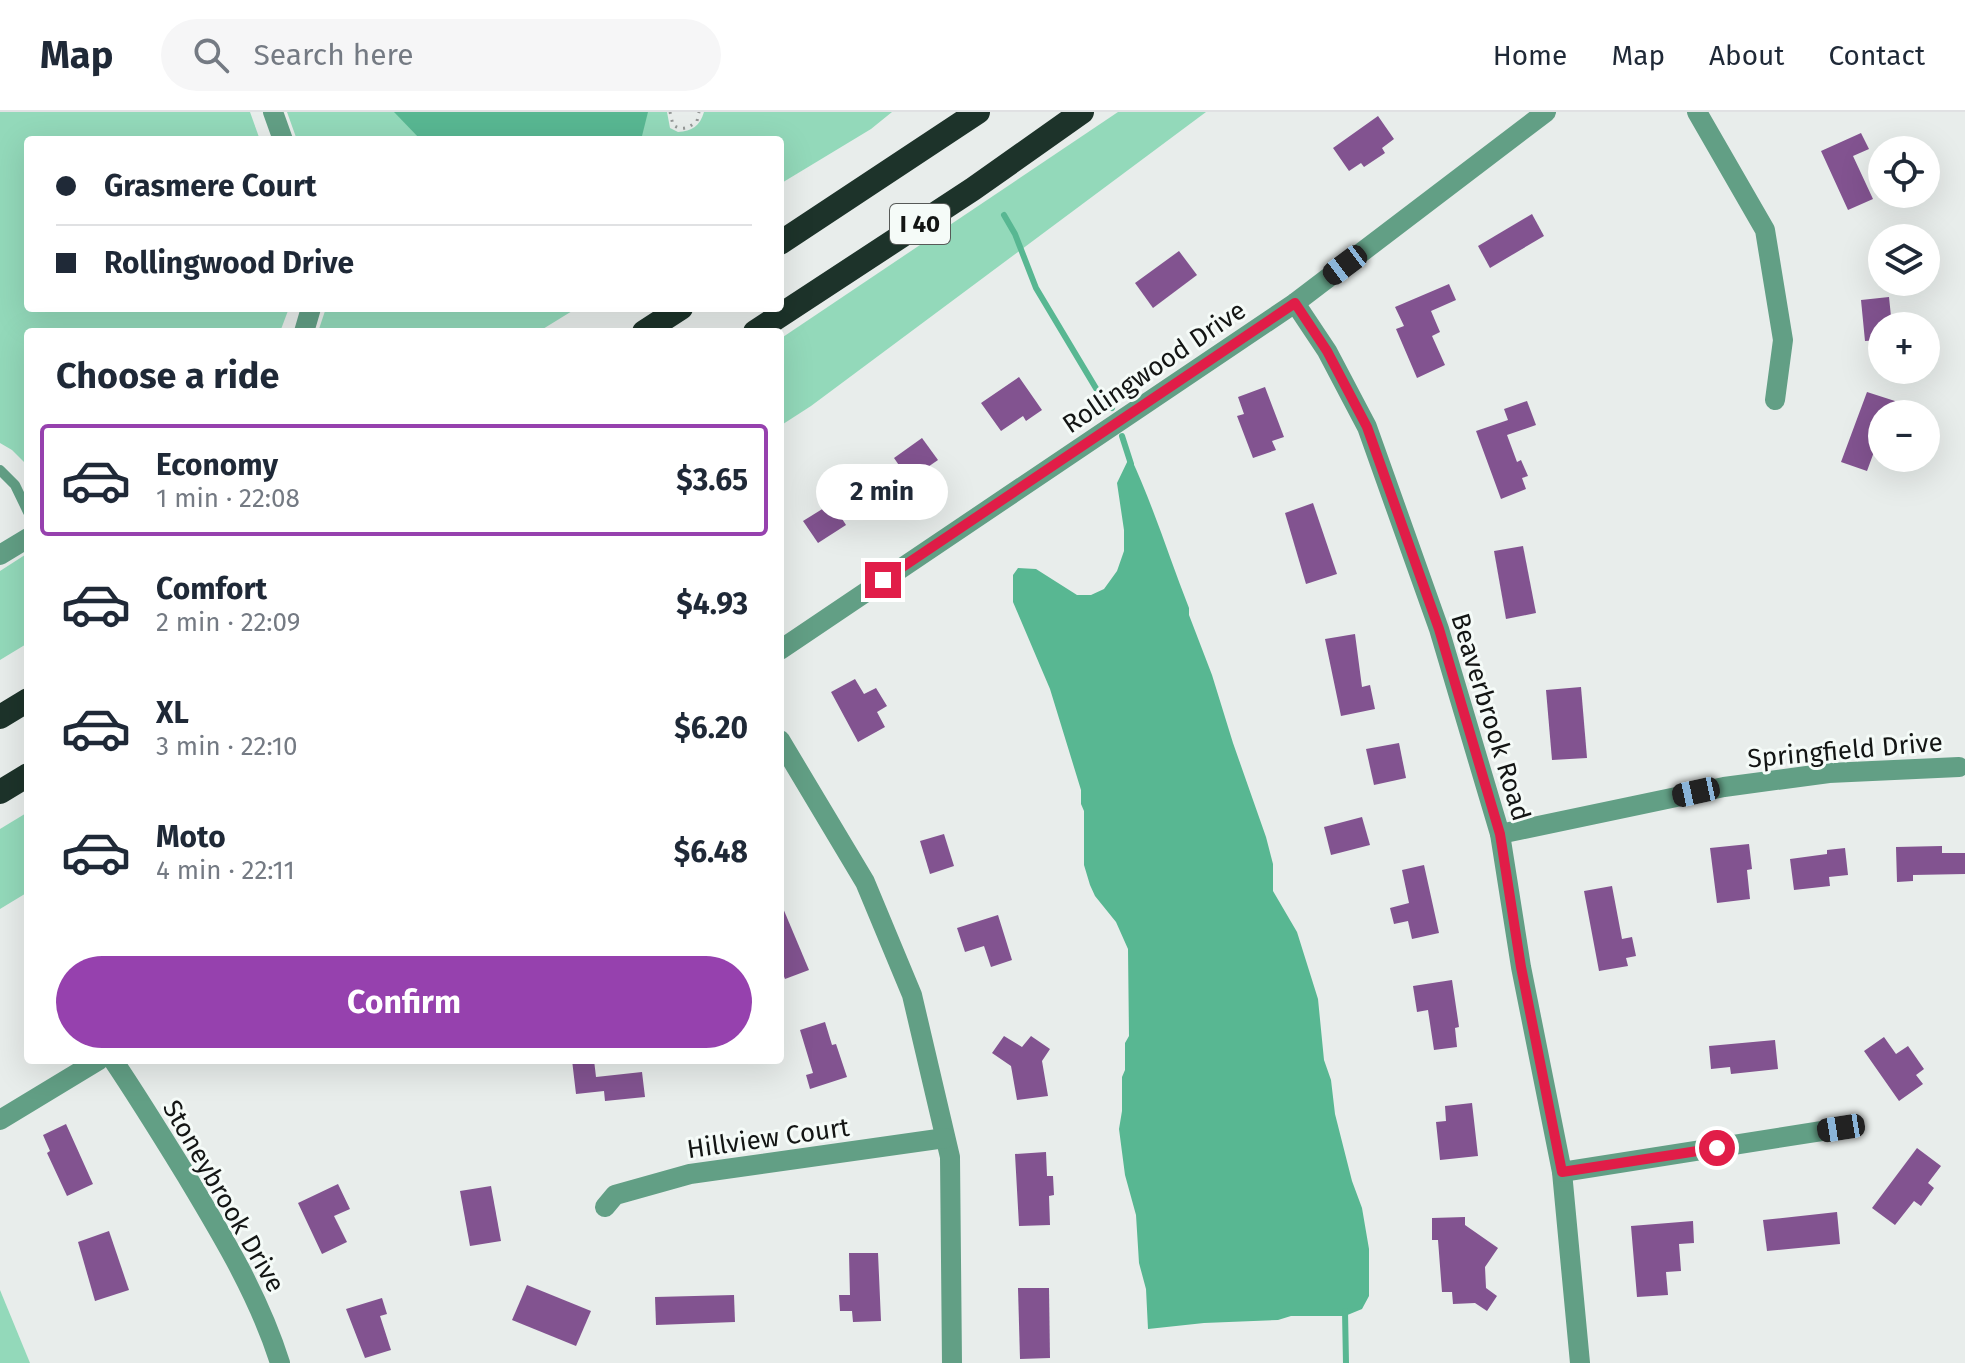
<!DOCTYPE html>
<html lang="en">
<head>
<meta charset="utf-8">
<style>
	:root { --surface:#fff; --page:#f6f6f7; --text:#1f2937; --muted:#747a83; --line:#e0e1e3; --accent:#9641ae }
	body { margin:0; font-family:"Fira Sans",sans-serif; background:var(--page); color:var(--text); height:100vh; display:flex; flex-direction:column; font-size:30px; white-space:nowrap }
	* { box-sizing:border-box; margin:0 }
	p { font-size:26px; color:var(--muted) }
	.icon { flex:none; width:44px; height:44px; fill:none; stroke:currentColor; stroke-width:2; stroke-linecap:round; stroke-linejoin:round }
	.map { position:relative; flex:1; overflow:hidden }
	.details { position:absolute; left:24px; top:216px; width:760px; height:736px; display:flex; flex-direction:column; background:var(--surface); border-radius:8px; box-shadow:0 8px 32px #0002 }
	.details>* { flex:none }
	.banner { position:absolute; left:24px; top:24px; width:760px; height:176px; border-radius:8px; box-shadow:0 8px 32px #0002; display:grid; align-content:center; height:176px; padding:0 32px; background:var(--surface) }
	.controls { position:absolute; left:1868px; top:24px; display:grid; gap:16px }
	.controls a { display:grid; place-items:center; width:72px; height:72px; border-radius:50%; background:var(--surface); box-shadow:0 8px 32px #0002; font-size:40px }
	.end { position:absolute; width:36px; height:36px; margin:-18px; border:10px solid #e11d48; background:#fff; box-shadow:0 0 0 4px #fff }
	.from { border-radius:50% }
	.bubble { position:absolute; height:56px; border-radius:28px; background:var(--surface); box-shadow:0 8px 32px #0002; font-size:26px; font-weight:700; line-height:56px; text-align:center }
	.car { position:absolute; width:24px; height:48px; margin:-24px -12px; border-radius:10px; box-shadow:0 0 6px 2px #0007; background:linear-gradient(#222 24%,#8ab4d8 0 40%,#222 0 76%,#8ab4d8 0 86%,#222 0) }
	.banner b { display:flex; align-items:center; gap:28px; height:76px; font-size:30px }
	.banner b+b { border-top:2px solid var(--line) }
	.banner i { width:20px; height:20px; background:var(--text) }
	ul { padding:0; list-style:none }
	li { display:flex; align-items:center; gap:24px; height:112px; margin:0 16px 12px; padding:0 16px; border:4px solid transparent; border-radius:8px }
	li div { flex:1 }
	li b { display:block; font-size:30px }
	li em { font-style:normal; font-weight:700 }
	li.active { border-color:var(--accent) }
	li>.icon { width:72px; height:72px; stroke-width:1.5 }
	h2 { padding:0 32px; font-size:36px; line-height:96px }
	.cta { display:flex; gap:16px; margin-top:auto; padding:16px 32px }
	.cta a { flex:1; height:92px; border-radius:48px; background:var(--accent); color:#fff; font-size:32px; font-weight:700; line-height:92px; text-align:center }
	header { display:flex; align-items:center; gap:48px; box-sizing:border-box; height:112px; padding:0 40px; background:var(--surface); border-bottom:2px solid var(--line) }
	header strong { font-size:38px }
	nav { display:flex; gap:44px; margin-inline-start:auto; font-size:28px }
	.search { width:560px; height:72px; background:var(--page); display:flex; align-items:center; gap:20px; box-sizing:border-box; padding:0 28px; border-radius:44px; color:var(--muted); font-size:30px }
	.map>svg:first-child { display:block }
	.green { fill:#93d9ba }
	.water { fill:#58b792 }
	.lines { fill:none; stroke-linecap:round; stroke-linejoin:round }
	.stream { stroke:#58b792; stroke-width:6 }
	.building { fill:#825390 }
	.path { stroke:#949796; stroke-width:3; stroke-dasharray:2 6; stroke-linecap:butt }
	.service { stroke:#629f85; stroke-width:10 }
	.minor { stroke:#629f85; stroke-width:20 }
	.motorway { stroke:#1d332a; stroke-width:24 }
	.route { stroke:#e11d48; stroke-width:10 }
	.labels { text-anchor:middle; stroke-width:6; stroke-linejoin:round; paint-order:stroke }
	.shield { fill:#f5fbf8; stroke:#575a58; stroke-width:2 }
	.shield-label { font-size:24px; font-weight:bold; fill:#131514 }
	.street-label { font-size:26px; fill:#131514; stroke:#f5fbf8 }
</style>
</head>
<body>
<header>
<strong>Map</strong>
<div class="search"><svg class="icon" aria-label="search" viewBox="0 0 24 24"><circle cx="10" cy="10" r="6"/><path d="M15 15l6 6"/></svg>Search here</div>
<nav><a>Home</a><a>Map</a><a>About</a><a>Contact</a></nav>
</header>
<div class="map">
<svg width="1965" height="1251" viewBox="0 0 1965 1251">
	<rect width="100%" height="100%" fill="#e8edeb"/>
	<g class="green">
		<polygon points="0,0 250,0 260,28 28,28 28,196 289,196 280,220 28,220 28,354 12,338 0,331"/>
		<path d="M 287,0 L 667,0 L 670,16 L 678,20 C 692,19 700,14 704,0 L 892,0 L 871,17 L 780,72 L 780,28 L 297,28 Z"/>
		<polygon points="1118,0 1206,0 811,294 780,314 780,227"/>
		<polygon points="326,196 577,196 538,220 318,220"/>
		<polygon points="28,441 28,531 0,548 0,459"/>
		<polygon points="28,700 28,780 0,797 0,717"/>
		<polygon points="0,1178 30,1251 0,1251"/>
	</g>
	<g class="water">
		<polygon points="394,0 648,0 641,28 421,28"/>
		<path d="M 1130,344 C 1153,393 1169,445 1189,496 L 1189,503 L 1212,563 L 1233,631 L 1266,725 L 1273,752 L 1273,779 L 1297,820 L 1318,887 L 1324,948 L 1331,968 L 1335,1002 L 1352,1069 L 1362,1096 L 1369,1137 L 1369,1184 L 1362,1197 L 1345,1204 L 1291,1204 L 1278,1208 L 1204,1211 L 1148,1217 L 1146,1177 L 1139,1151 L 1136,1103 L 1125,1063 L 1119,1017 L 1122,999 L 1122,965 L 1125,958 L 1125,931 L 1129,924 L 1128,837 L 1116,810 L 1095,784 L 1090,773 L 1084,753 L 1084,699 L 1081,692 L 1081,678 L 1050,577 L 1013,490 L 1013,463 L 1018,456 L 1036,457 L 1077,483 L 1091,483 L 1104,477 L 1117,459 L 1124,439 L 1124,418 L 1117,371 Z"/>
	</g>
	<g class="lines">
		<g class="stream">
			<polyline points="1004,103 1015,122 1036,176 1100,283 1112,296"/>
			<polyline points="1122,324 1131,352"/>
			<polyline points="1345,1199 1346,1251"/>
		</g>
	</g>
	<g class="building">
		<polygon points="1378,4 1394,27 1382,36 1385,41 1364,55 1361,51 1349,59 1333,36"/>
		<polygon points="1861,21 1869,37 1853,44 1873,87 1848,98 1821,39"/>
		<polygon points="1532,102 1544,124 1490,156 1478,134"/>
		<polygon points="1179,139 1197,163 1153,196 1135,171"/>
		<polygon points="1449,172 1456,188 1431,199 1440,220 1432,224 1445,253 1417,266 1396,217 1404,214 1395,195"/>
		<polygon points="1889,185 1892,214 1882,214 1882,228 1865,229 1861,188"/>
		<polygon points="1019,265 1042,298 1026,309 1023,304 1001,319 981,291"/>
		<polygon points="1265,275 1284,325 1272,329 1276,338 1253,346 1237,304 1244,302 1238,285"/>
		<polygon points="1867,280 1895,289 1890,302 1882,302 1882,331 1878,329 1867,359 1841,350"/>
		<polygon points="1527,289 1536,313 1507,323 1517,350 1521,348 1528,364 1522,366 1526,377 1501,387 1476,319 1508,308 1504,297"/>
		<polygon points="922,326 938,348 909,368 894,346"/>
		<polygon points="832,391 846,413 818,431 803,409"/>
		<polygon points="1313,391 1337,462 1306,472 1285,401"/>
		<polygon points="1523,434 1536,501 1506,507 1494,439"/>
		<polygon points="1355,522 1362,575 1370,573 1375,597 1341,604 1325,527"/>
		<polygon points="855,567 864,582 876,576 887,594 877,600 885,615 858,630 831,580"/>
		<polygon points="1581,575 1587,646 1552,648 1546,578"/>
		<polygon points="1399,631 1406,666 1374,673 1366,637"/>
		<polygon points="1362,705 1370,733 1331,743 1324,715"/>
		<polygon points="944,722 954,754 930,762 920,729"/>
		<polygon points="1749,732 1752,757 1747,758 1750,787 1717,791 1710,736"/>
		<polygon points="1942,734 1942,741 1965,741 1965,762 1913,763 1913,769 1897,770 1896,735"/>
		<polygon points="1845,736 1848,763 1829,765 1830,774 1794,778 1790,747 1827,742 1827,738"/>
		<polygon points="1424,753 1439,821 1412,827 1408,809 1394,812 1390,796 1409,791 1402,758"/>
		<polygon points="1612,774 1622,827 1632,825 1636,844 1626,846 1628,854 1599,859 1584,779"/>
		<polygon points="780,789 809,858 785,867 780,855"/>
		<polygon points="998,803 1012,848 991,855 984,834 965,840 957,816"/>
		<polygon points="1452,868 1459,915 1455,916 1457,935 1434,938 1428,898 1417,900 1413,874"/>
		<polygon points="825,910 832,933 836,932 847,965 810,977 806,963 813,961 800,918"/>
		<polygon points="1004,924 1022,935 1031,924 1050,937 1042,949 1048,984 1017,988 1011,954 992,941"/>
		<polygon points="1884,925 1896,942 1908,934 1924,957 1916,963 1923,972 1899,989 1864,939"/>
		<polygon points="1775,928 1778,957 1731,962 1730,955 1711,957 1709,934"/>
		<polygon points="572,948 594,948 596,965 642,960 645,985 605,989 604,979 576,982"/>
		<polygon points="1472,991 1478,1044 1440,1048 1436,1010 1446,1009 1445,994"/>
		<polygon points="66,1012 93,1072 67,1084 47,1041 50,1039 43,1023"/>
		<polygon points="1917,1036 1941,1054 1928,1071 1934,1076 1921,1094 1914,1089 1895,1113 1872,1096"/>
		<polygon points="1046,1040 1047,1064 1053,1064 1054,1083 1049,1084 1050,1113 1019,1114 1015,1042"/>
		<polygon points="338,1072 350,1097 334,1104 347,1130 322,1142 298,1091"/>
		<polygon points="491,1074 501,1129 470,1134 460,1079"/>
		<polygon points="1837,1100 1840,1132 1767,1139 1763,1108"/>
		<polygon points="1465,1105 1465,1113 1498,1136 1485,1155 1486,1176 1497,1184 1487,1199 1475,1191 1453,1192 1452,1180 1442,1180 1438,1128 1432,1128 1432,1106"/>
		<polygon points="1693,1109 1694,1131 1679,1132 1681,1159 1666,1160 1668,1183 1637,1185 1631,1114"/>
		<polygon points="109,1119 129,1178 95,1189 78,1130"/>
		<polygon points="849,1141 878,1141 881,1209 853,1210 852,1199 840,1199 839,1183 850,1183"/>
		<polygon points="527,1173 591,1199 576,1234 512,1208"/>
		<polygon points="1018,1176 1049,1176 1050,1246 1020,1247"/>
		<polygon points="734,1183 735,1210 656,1213 655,1185"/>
		<polygon points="382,1186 387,1202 380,1204 391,1238 365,1246 346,1197"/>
	</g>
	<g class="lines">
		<path class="path" d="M 670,0 L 673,13 C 682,19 689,16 697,9 L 699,0"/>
		<polyline class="service" points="0,358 15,373 28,400"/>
		<g class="minor">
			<polyline points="273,0 283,28"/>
			<polyline points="1697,0 1765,118 1783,228 1775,288"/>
			<polyline points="1295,191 1327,239 1367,315 1439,517 1500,722 1521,855 1562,1060 1580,1251"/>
			<polyline points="304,220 311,196"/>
			<polyline points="0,443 28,426"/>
			<polyline points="780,538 1295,191 1546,0"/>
			<polyline points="780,628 865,770 912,883 950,1045 952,1251"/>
			<polyline points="1500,722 1724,675 1829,661 1959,655"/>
			<path d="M 113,948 C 138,985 162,1024 186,1063 C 222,1123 259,1184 280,1251"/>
			<polyline points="0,1008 99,948"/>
			<polyline points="1562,1060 1841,1016"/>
			<polyline points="605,1095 615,1083 690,1062 945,1026"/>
		</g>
		<g class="motorway">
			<polyline points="780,131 978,0"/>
			<polyline points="644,220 681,196"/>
			<polyline points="755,220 973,77 1082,0"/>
			<polyline points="0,605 28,588"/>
			<polyline points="0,680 28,663"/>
		</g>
	</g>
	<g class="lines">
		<polyline class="route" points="883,468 1295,191 1327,239 1367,315 1439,517 1500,722 1521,855 1562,1060 1717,1036"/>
	</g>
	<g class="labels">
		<rect class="shield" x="890" y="92" width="60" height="40" rx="6"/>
		<g class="shield-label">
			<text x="920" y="120">I 40</text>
		</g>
		<g class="street-label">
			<text transform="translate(1154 255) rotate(-34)" y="9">Rollingwood Drive</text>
			<text transform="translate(1491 605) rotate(73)" y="9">Beaverbrook Road</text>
			<text transform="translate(1845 638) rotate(-5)" y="9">Springfield Drive</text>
			<text transform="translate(768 1026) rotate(-8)" y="9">Hillview Court</text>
			<text transform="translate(224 1084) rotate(60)" y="9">Stoneybrook Drive</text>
		</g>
	</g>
</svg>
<div class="controls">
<a><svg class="icon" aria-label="locate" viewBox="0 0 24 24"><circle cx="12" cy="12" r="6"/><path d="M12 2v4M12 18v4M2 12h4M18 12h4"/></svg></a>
<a><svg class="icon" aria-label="layers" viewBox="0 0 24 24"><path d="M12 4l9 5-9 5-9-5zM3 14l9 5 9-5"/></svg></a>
<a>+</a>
<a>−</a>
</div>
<i class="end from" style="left:1717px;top:1036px"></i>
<i class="end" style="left:883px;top:468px"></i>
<div class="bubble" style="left:816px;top:352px;width:132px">2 min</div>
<i class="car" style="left:1345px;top:153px;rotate:233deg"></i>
<i class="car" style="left:1696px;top:680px;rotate:258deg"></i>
<i class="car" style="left:1841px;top:1016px;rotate:261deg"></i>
<div class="banner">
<b><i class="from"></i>Grasmere Court</b>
<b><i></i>Rollingwood Drive</b>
</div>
<section class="details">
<h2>Choose a ride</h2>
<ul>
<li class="active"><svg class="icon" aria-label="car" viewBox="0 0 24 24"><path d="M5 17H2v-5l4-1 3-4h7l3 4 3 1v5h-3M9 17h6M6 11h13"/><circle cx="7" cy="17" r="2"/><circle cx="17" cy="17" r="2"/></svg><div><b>Economy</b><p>1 min · 22:08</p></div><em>$3.65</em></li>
<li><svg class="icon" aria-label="car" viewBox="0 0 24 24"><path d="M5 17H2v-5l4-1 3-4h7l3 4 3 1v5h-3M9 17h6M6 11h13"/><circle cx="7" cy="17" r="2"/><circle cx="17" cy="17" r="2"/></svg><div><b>Comfort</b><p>2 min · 22:09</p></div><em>$4.93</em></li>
<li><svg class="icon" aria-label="car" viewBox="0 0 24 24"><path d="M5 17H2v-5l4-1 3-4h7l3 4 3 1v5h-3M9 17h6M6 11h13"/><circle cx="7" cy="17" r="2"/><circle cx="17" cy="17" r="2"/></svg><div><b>XL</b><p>3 min · 22:10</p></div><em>$6.20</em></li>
<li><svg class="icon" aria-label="car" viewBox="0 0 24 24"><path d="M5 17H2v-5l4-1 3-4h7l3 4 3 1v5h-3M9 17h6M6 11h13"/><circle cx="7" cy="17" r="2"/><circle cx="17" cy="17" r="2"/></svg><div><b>Moto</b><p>4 min · 22:11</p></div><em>$6.48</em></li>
</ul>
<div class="cta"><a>Confirm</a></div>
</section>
</div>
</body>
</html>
